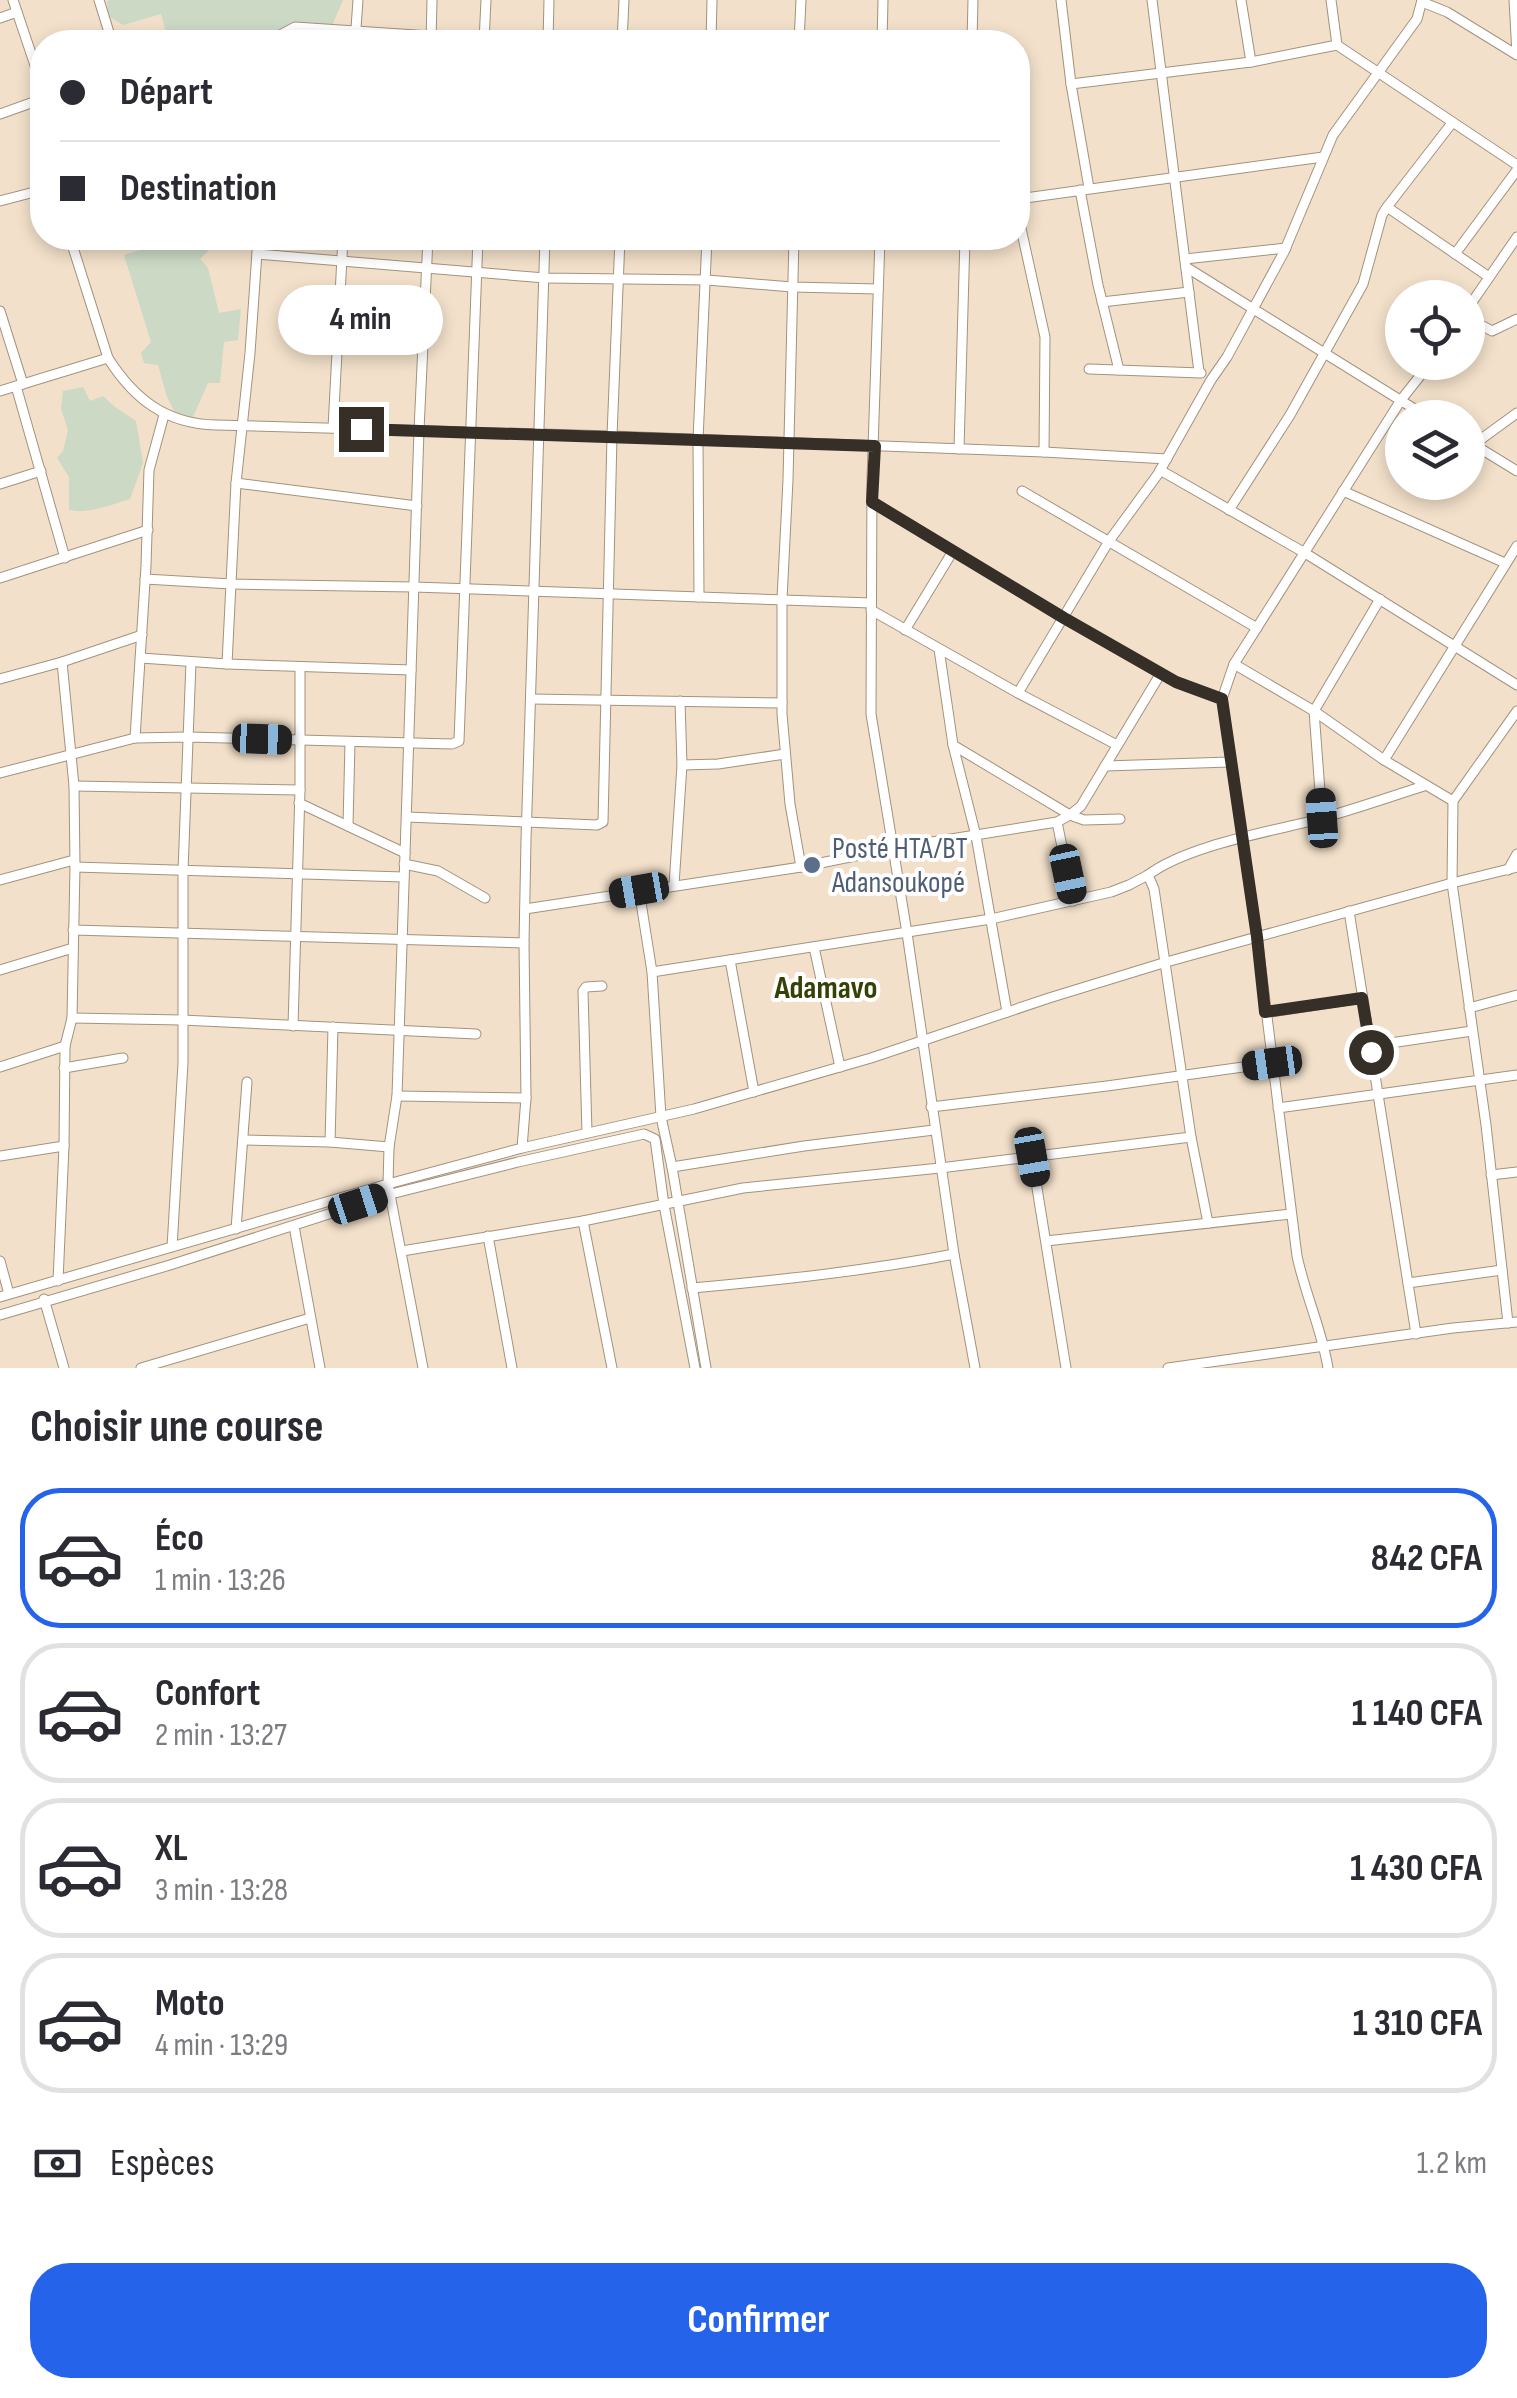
<!DOCTYPE html>
<html lang="fr">
<head>
<meta charset="utf-8">
<style>
	:root { --surface:#fff; --page:#f2f2f3; --text:#2b2b33; --muted:#7c7c81; --line:#e1e1e2; --accent:#2563eb }
	body { margin:0; font-family:"Sofia Sans Condensed",sans-serif; background:var(--page); color:var(--text); height:100vh; display:flex; flex-direction:column; font-size:38px; white-space:nowrap }
	* { box-sizing:border-box; margin:0 }
	p { font-size:32px; color:var(--muted) }
	.icon { flex:none; width:55px; height:55px; fill:none; stroke:currentColor; stroke-width:2; stroke-linecap:round; stroke-linejoin:round }
	.map { position:relative; height:1368px; overflow:hidden }
	.side { display:flex; flex-direction:column; background:var(--surface); flex:1 }
	.side>* { flex:none }
	.guide { position:absolute; left:30px; top:30px; width:1000px; height:220px; border-radius:40px; box-shadow:0 5px 15px #0003; display:grid; align-content:center; height:220px; padding:0 30px; background:var(--surface) }
	.buttons { position:absolute; left:1385px; top:280px; display:grid; gap:20px }
	.buttons a { display:grid; place-items:center; width:100px; height:100px; border-radius:50%; background:var(--surface); box-shadow:0 5px 15px #0003; font-size:50px }
	.end { position:absolute; width:45px; height:45px; margin:-22px; border:12px solid #362f27; background:#fff; box-shadow:0 0 0 5px #fff }
	.from { border-radius:50% }
	.bubble { position:absolute; height:70px; border-radius:35px; background:var(--surface); box-shadow:0 5px 15px #0003; font-size:32px; font-weight:700; line-height:70px; text-align:center }
	.car { position:absolute; width:30px; height:60px; margin:-30px -15px; border-radius:12px; box-shadow:0 0 8px 2px #0007; background:linear-gradient(#222 24%,#8ab4d8 0 40%,#222 0 76%,#8ab4d8 0 86%,#222 0) }
	.guide b { display:flex; align-items:center; gap:35px; height:95px; font-size:38px }
	.guide b+b { border-top:2px solid var(--line) }
	.guide i { width:25px; height:25px; background:var(--text) }
	ul { padding:0; list-style:none }
	li { display:flex; align-items:center; gap:30px; height:140px; margin:0 20px 15px; padding:0 10px; border:5px solid var(--line); border-radius:40px }
	li div { flex:1 }
	li b { display:block; font-size:38px }
	li em { font-style:normal; font-weight:700 }
	li.current { border-color:var(--accent) }
	li>.icon { width:90px; height:90px; stroke-width:1.5 }
	h2 { padding:0 30px; font-size:45px; line-height:120px }
	.pay { display:flex; align-items:center; gap:25px; height:110px; padding:0 30px; font-size:38px }
	.pay p { margin-inline-start:auto }
	.button { display:flex; gap:20px; margin-top:auto; padding:20px 30px }
	.button a { flex:1; height:115px; border-radius:40px; background:var(--accent); color:#fff; font-size:40px; font-weight:700; line-height:115px; text-align:center }
	.map>svg:first-child { display:block }
	.green { fill:#cbd9c5 }
	.lines { fill:none; stroke-linecap:round; stroke-linejoin:round }
	.minor-casing { stroke:#a3927e; stroke-width:11 }
	.minor { stroke:#fff; stroke-width:9 }
	.route { stroke:#362f27; stroke-width:12 }
	.service-dot { fill:#5c6f8a; stroke:#fff; stroke-width:4 }
	.labels { text-anchor:middle; stroke-width:8; stroke-linejoin:round; paint-order:stroke }
	.service-label { font-size:30px; fill:#4e5e75; stroke:#fff; text-anchor:start }
	.neighbourhood-label { font-size:32px; font-weight:bold; fill:#364105; stroke:#fff }
</style>
</head>
<body>
<div class="map">
<svg width="1517" height="1368" viewBox="0 0 1517 1368">
	<rect width="100%" height="100%" fill="#f2e0ca"/>
	<g class="green">
		<polygon points="110,0 343,0 325,42 160,42 168,40 161,14 123,25 108,16 107,1"/>
		<polygon points="163,238 243,238 219,240 200,259 208,268 219,313 241,309 238,340 224,342 220,383 208,383 193,417 175,413 167,397 158,365 144,363 141,353 151,342 124,255 158,244"/>
		<path d="M 83,387 L 90,401 L 103,396 L 115,407 L 136,421 L 143,463 L 130,499 C 110,505 89,514 69,510 L 69,477 L 57,458 L 63,451 L 68,430 L 61,409 L 63,391 Z"/>
	</g>
	<g class="lines">
		<defs>
			<g id="minor">
				<polyline points="13,0 42,86"/>
				<polyline points="99,0 112,42"/>
				<polyline points="1061,0 1071,84 1089,188"/>
				<polyline points="1152,0 1199,372"/>
				<polyline points="1241,0 1251,62"/>
				<polyline points="1514,0 1517,54"/>
				<polyline points="1422,2 1447,12 1517,55"/>
				<polyline points="0,18 17,12"/>
				<polyline points="276,42 280,35 295,27 431,36"/>
				<polyline points="355,42 358,0"/>
				<polyline points="431,42 432,0"/>
				<polyline points="484,42 486,0"/>
				<polyline points="548,42 549,0"/>
				<polyline points="622,42 624,0"/>
				<polyline points="711,42 712,0"/>
				<polyline points="799,42 801,0"/>
				<polyline points="882,42 883,0"/>
				<polyline points="972,42 973,0"/>
				<polyline points="1337,45 1517,165"/>
				<polyline points="1071,84 1251,62 1337,45 1331,0"/>
				<polyline points="0,114 42,99"/>
				<polyline points="1080,190 1098,285 1119,370"/>
				<polyline points="1018,199 1323,157"/>
				<polyline points="0,201 42,190"/>
				<polyline points="1387,207 1489,277"/>
				<polyline points="1018,215 1045,337 1044,452"/>
				<path d="M 70,238 L 108,358 C 134,399 166,424 216,425 L 612,436 L 1044,452 L 1167,459"/>
				<polyline points="794,238 788,480 782,599 782,714 790,804 801,867"/>
				<polyline points="880,238 872,479 871,714 907,933 954,1254 975,1368"/>
				<polyline points="257,254 545,278 707,280 792,287 878,289"/>
				<polyline points="1455,254 1517,170"/>
				<polyline points="1185,259 1286,248"/>
				<polyline points="1186,267 1429,418"/>
				<polyline points="1102,302 1189,292"/>
				<polyline points="1468,308 1517,237"/>
				<polyline points="0,311 23,384"/>
				<polyline points="1468,318 1492,331 1517,319"/>
				<polyline points="1089,369 1201,373"/>
				<polyline points="16,386 65,558"/>
				<polyline points="0,391 108,358"/>
				<polyline points="333,428 343,238"/>
				<polyline points="1468,441 1517,471"/>
				<polyline points="1473,445 1517,413"/>
				<polyline points="959,449 965,238"/>
				<polyline points="1160,470 1305,553 1517,685"/>
				<polyline points="236,483 417,506"/>
				<polyline points="0,484 41,471"/>
				<polyline points="1022,491 1257,628"/>
				<polyline points="1343,491 1505,563"/>
				<polyline points="872,502 1064,618 1176,682 1222,699"/>
				<polyline points="1229,510 1290,415 1363,284 1382,215 1387,207 1452,123"/>
				<polyline points="0,578 148,530"/>
				<polyline points="145,579 231,584 414,587 871,603"/>
				<polyline points="699,597 698,440 707,238"/>
				<polyline points="871,610 1018,693 1117,745"/>
				<polyline points="905,630 953,551"/>
				<polyline points="939,649 953,745 976,836 1007,1012"/>
				<polyline points="141,658 227,664 411,670"/>
				<polyline points="227,664 236,483 250,353 258,238"/>
				<polyline points="1234,664 1314,711 1384,760 1453,801"/>
				<polyline points="0,679 62,662 142,635"/>
				<polyline points="1018,693 1109,541 1158,474 1211,380 1227,357 1284,252 1333,135 1417,19 1422,0"/>
				<polyline points="531,699 782,703"/>
				<polyline points="135,738 146,566 149,470 164,415"/>
				<polyline points="953,745 1070,815 1084,820 1120,819"/>
				<polyline points="1384,760 1517,546"/>
				<polyline points="682,765 718,764 785,754"/>
				<polyline points="1105,766 1230,762"/>
				<polyline points="0,773 135,738 188,737 452,744 459,741 478,238"/>
				<polyline points="74,786 300,790"/>
				<polyline points="299,803 405,853"/>
				<polyline points="407,817 597,825 603,822 612,436 620,238"/>
				<polyline points="1322,818 1314,711 1380,599"/>
				<polyline points="1057,822 1073,901"/>
				<polyline points="348,826 350,742"/>
				<polyline points="404,864 438,871 485,898"/>
				<polyline points="75,867 404,877"/>
				<polyline points="1508,870 1517,854"/>
				<polyline points="0,880 74,860"/>
				<polyline points="674,885 682,765 680,701"/>
				<polyline points="639,890 652,972 661,1117 672,1167 706,1368"/>
				<polyline points="525,909 801,867 894,848 1057,822 1070,815 1081,806 1161,673"/>
				<polyline points="1349,911 1416,1334"/>
				<polyline points="73,930 524,943"/>
				<polyline points="814,947 840,1067"/>
				<polyline points="730,960 754,1092"/>
				<polyline points="0,970 73,948"/>
				<polyline points="652,972 991,919 1111,892 1129,885 1148,875"/>
				<polyline points="1469,1008 1517,995"/>
				<polyline points="1265,1013 1362,998"/>
				<polyline points="72,1018 182,1020 476,1034"/>
				<polyline points="293,1026 300,790 300,667"/>
				<polyline points="1370,1046 1472,1031"/>
				<polyline points="0,1067 65,1046"/>
				<polyline points="64,1068 123,1058"/>
				<polyline points="397,1096 526,1098"/>
				<polyline points="931,1107 1107,1086 1272,1063"/>
				<polyline points="1278,1108 1517,1075"/>
				<polyline points="587,1133 583,991 586,987 602,986"/>
				<polyline points="243,1140 330,1142 389,1147"/>
				<polyline points="330,1142 333,1027"/>
				<polyline points="522,1148 526,1098 524,943 526,840 545,238"/>
				<polyline points="0,1156 64,1146"/>
				<polyline points="1032,1157 1066,1368"/>
				<polyline points="672,1167 804,1146 934,1130"/>
				<polyline points="1491,1175 1517,1172"/>
				<polyline points="583,1221 612,1368"/>
				<path d="M 1208,1223 L 1191,1137 L 1154,889 L 1148,875 C 1188,845 1270,832 1319,819 C 1355,809 1389,797 1424,786"/>
				<polyline points="294,1226 320,1368"/>
				<polyline points="236,1229 247,1082"/>
				<polyline points="488,1236 512,1368"/>
				<polyline points="1046,1241 1291,1214"/>
				<polyline points="172,1247 183,1063 183,871 191,662"/>
				<polyline points="402,1251 583,1221 743,1188 940,1168 1191,1137"/>
				<polyline points="0,1261 9,1294"/>
				<polyline points="58,1281 64,1146 65,1046 72,1018 75,867 74,786 62,662"/>
				<polyline points="1408,1283 1502,1270"/>
				<path d="M 692,1288 C 780,1280 867,1271 954,1254"/>
				<polyline points="0,1297 388,1184 522,1148 694,1109 871,1058 1049,998 1163,963 1452,883 1517,867"/>
				<polyline points="44,1299 64,1368"/>
				<polyline points="0,1315 170,1265 391,1194 518,1162 644,1134 655,1139 664,1205 695,1368"/>
				<polyline points="1508,1323 1486,1125 1452,883 1453,801 1517,711"/>
				<polyline points="141,1368 310,1318"/>
				<polyline points="423,1368 388,1184 389,1147 397,1096 419,430 428,238"/>
				<polyline points="1168,1368 1453,1328 1517,1322"/>
				<path d="M 1328,1368 C 1322,1330 1305,1294 1297,1256 L 1257,937 L 1222,699 L 1234,664 L 1401,400 L 1431,362"/>
			</g>
		</defs>
		<use href="#minor" class="minor-casing"/>
		<use href="#minor" class="minor"/>
	</g>
	<g class="lines">
		<polyline class="route" points="361,429 875,446 872,502 1064,618 1176,682 1222,699 1257,937 1265,1012 1362,998 1371,1052"/>
	</g>
	<circle class="service-dot" cx="812" cy="865" r="10"/>
	<g class="labels">
		<g class="service-label">
			<text x="832" y="858">Posté HTA/BT<tspan x="832" dy="34">Adansoukopé</tspan></text>
		</g>
		<g class="neighbourhood-label">
			<text x="826" y="998">Adamavo</text>
		</g>
	</g>
</svg>
<div class="buttons">
<a><svg class="icon" aria-label="locate" viewBox="0 0 24 24"><circle cx="12" cy="12" r="6"/><path d="M12 2v4M12 18v4M2 12h4M18 12h4"/></svg></a>
<a><svg class="icon" aria-label="layers" viewBox="0 0 24 24"><path d="M12 4l9 5-9 5-9-5zM3 14l9 5 9-5"/></svg></a>
</div>
<i class="end from" style="left:1371px;top:1052px"></i>
<i class="end" style="left:361px;top:429px"></i>
<div class="bubble" style="left:278px;top:285px;width:165px">4 min</div>
<i class="car" style="left:262px;top:739px;rotate:92deg"></i>
<i class="car" style="left:1322px;top:818px;rotate:356deg"></i>
<i class="car" style="left:1068px;top:874px;rotate:168deg"></i>
<i class="car" style="left:639px;top:890px;rotate:260deg"></i>
<i class="car" style="left:1272px;top:1063px;rotate:262deg"></i>
<i class="car" style="left:1032px;top:1157px;rotate:170deg"></i>
<i class="car" style="left:358px;top:1204px;rotate:72deg"></i>
<div class="guide">
<b><i class="from"></i>Départ</b>
<b><i></i>Destination</b>
</div>
</div>
<section class="side">
<h2>Choisir une course</h2>
<ul>
<li class="current"><svg class="icon" aria-label="car" viewBox="0 0 24 24"><path d="M5 17H2v-5l4-1 3-4h7l3 4 3 1v5h-3M9 17h6M6 11h13"/><circle cx="7" cy="17" r="2"/><circle cx="17" cy="17" r="2"/></svg><div><b>Éco</b><p>1 min · 13:26</p></div><em>842 CFA</em></li>
<li><svg class="icon" aria-label="car" viewBox="0 0 24 24"><path d="M5 17H2v-5l4-1 3-4h7l3 4 3 1v5h-3M9 17h6M6 11h13"/><circle cx="7" cy="17" r="2"/><circle cx="17" cy="17" r="2"/></svg><div><b>Confort</b><p>2 min · 13:27</p></div><em>1 140 CFA</em></li>
<li><svg class="icon" aria-label="car" viewBox="0 0 24 24"><path d="M5 17H2v-5l4-1 3-4h7l3 4 3 1v5h-3M9 17h6M6 11h13"/><circle cx="7" cy="17" r="2"/><circle cx="17" cy="17" r="2"/></svg><div><b>XL</b><p>3 min · 13:28</p></div><em>1 430 CFA</em></li>
<li><svg class="icon" aria-label="car" viewBox="0 0 24 24"><path d="M5 17H2v-5l4-1 3-4h7l3 4 3 1v5h-3M9 17h6M6 11h13"/><circle cx="7" cy="17" r="2"/><circle cx="17" cy="17" r="2"/></svg><div><b>Moto</b><p>4 min · 13:29</p></div><em>1 310 CFA</em></li>
</ul>
<div class="pay"><svg class="icon" aria-label="cash" viewBox="0 0 24 24"><path d="M3 7h18v10H3z"/><circle cx="12" cy="12" r="2"/></svg>Espèces<p>1.2 km</p></div>
<div class="button"><a>Confirmer</a></div>
</section>
</body>
</html>
